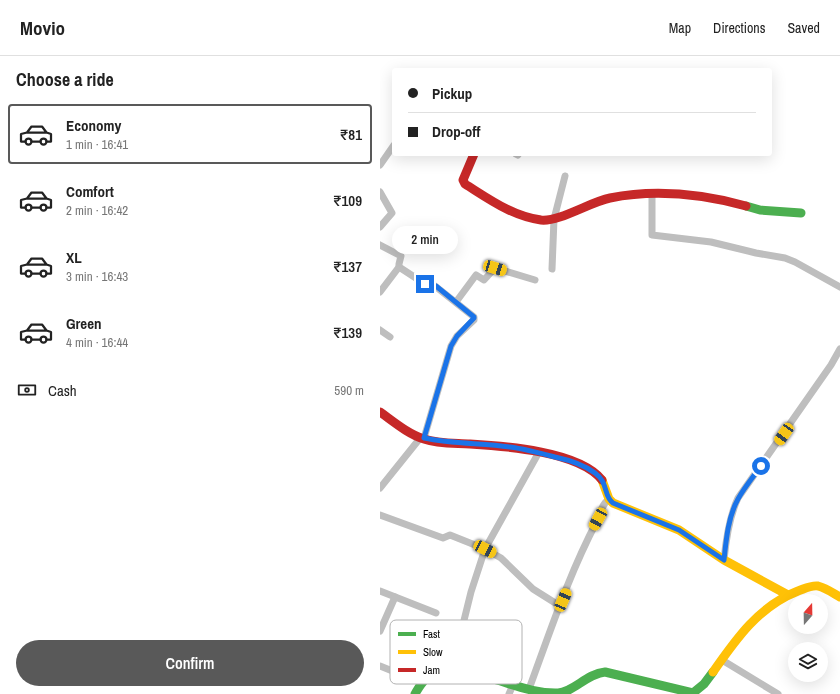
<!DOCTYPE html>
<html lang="en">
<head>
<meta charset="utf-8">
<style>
	:root { --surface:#fff; --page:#f6f6f6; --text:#222; --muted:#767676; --line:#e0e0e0; --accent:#595959 }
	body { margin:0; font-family:"Archivo Narrow",sans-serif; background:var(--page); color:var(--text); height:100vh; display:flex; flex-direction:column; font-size:15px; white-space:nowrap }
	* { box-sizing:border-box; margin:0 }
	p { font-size:13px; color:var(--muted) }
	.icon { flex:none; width:22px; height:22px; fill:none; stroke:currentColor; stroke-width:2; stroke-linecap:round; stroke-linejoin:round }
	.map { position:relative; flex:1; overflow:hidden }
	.drawer { display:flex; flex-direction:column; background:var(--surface); width:380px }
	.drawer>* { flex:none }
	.banner { position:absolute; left:12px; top:12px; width:380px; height:88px; border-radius:4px; box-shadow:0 4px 16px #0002; display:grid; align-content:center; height:88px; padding:0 16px; background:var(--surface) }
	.needle { width:26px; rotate:20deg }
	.tools { position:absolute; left:408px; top:538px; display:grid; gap:8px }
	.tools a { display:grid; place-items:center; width:40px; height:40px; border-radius:50%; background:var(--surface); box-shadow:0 4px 16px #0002; font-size:20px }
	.end { position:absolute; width:18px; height:18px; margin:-9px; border:5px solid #1a73e8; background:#fff; box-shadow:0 0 0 2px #fff }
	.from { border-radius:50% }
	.bubble { position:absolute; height:28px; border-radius:14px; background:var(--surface); box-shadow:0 4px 16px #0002; font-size:13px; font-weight:600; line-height:28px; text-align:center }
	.car { position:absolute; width:12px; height:24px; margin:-12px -6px; border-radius:5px; box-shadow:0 0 3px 1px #0007; background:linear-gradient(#f5c518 24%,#345 0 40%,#f5c518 0 76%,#345 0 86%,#f5c518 0) }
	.banner b { display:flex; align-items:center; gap:14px; height:38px; font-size:15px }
	.banner b+b { border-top:1px solid var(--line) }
	.banner i { width:10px; height:10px; background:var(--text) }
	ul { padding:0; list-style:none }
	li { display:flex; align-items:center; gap:12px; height:60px; margin:0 8px 6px; padding:0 8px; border:2px solid transparent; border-radius:4px }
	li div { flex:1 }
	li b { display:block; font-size:15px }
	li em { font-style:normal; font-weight:600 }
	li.selected { border-color:var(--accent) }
	li>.icon { width:36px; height:36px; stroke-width:1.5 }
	h2 { padding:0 16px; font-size:18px; line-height:48px }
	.pay { display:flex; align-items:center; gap:10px; height:44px; padding:0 16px; font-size:15px }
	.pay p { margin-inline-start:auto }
	.primary-button { display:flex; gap:8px; margin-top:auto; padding:8px 16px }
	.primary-button a { flex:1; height:46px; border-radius:24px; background:var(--accent); color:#fff; font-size:16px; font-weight:600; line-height:46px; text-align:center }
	header { display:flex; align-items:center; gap:24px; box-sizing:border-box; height:56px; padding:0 20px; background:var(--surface); border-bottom:1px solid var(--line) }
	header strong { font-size:19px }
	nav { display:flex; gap:22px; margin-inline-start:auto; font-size:14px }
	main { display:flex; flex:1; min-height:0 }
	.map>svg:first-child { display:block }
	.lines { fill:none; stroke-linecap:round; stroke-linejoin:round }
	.street { stroke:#bebebe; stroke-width:7 }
	.fast { stroke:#4caf50; stroke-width:9 }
	.slow { stroke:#ffc107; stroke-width:9 }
	.jam { stroke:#c62828; stroke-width:9 }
	.route { stroke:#1a73e8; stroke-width:5 }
	.key { fill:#fff; stroke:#b2b2b2; stroke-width:1 }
	.key-label { font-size:11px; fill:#000 }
</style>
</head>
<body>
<header>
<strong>Movio</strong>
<nav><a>Map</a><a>Directions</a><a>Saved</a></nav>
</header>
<main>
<section class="drawer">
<h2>Choose a ride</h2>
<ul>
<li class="selected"><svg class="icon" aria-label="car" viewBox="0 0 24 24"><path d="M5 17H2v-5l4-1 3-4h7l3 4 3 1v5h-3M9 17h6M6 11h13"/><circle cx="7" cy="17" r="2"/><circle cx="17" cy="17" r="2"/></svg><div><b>Economy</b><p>1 min · 16:41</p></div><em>₹81</em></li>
<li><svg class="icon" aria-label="car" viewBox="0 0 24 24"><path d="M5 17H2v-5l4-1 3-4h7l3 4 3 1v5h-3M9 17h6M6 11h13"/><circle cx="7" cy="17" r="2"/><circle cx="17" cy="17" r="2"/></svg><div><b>Comfort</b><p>2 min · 16:42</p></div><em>₹109</em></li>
<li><svg class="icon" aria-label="car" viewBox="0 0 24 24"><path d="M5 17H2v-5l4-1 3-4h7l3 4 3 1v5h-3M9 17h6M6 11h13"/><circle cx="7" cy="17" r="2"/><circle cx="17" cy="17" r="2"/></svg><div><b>XL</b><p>3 min · 16:43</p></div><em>₹137</em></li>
<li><svg class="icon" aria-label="car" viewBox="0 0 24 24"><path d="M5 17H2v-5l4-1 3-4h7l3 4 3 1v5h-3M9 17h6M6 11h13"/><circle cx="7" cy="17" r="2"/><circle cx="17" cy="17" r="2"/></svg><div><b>Green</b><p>4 min · 16:44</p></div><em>₹139</em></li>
</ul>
<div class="pay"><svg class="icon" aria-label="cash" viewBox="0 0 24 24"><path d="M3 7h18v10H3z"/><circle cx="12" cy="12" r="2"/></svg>Cash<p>590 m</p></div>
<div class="primary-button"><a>Confirm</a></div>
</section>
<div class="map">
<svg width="460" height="638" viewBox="0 0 460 638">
	<rect width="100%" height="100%" fill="#fff"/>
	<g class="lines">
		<g class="street">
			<polyline points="136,98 138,99"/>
			<polyline points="0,109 14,89"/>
			<polyline points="0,136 12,157 0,171"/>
			<polyline points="272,138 272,179 331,186 376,197 405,202 415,206 460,231"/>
			<polyline points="0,189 21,200 19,208 19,211 45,228 55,230 94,261 94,264 77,280 71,290 44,382"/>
			<polyline points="172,213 174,163 185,120"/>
			<polyline points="0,236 19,211"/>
			<polyline points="76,246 96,219 104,224 115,212 155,224"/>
			<polyline points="0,274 10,281"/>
			<polyline points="0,432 41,381"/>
			<polyline points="0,459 63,482 70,479 105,493 121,502 153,533 180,550"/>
			<path d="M 344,504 C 346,483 349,461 358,442 L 451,309 L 460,293"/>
			<polyline points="0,535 56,557"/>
			<polyline points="0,575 15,541"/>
			<polyline points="342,604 398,638"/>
			<polyline points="0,610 42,627"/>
			<polyline points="71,617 91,536 105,493 159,396"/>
			<path d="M 149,633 C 170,576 189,518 217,465 C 221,457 221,449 229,443"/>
			<polyline points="129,638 133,629"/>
		</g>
		<g class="fast">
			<polyline points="366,150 380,154 421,157"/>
			<path d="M 35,638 C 38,633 41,627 46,623 C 51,620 58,620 64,620 C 78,618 92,618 106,621 C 130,627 154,638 178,637 C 194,636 206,618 225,616 L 313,637 L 324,628 L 333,616"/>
		</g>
		<g class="slow">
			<polyline points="222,424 229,443 233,447 299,474 344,504 408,539"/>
			<path d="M 333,616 C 356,583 379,550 418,535 C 424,533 431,529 438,530 C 446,532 453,537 460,541"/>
		</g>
		<g class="jam">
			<path d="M 94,98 L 83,124 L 85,128 C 109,143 132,160 161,164 C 179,166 210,146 230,142 C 275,133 322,138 366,150"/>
			<path d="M 0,356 C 14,366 28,378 44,383 C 58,388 75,387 90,388 C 124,390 199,395 222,424"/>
		</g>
	</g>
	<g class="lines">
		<path class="route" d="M 45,228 L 56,230 L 94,261 L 94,262 L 77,280 L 71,290 L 44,382 C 73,388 101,387 130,391 C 145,393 160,397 175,401 C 189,404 203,408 215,417 C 229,427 223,440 233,447 L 299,474 L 344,504 C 346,485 348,461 358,443 C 364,432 373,421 381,410"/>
	</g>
	<rect x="10" y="564" width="132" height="64" rx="6" class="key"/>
	<rect x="18" y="576" width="18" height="4" fill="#4caf50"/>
	<rect x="18" y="594" width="18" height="4" fill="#ffc107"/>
	<rect x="18" y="612" width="18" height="4" fill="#c62828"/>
	<g class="key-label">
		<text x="43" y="582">Fast</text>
		<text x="43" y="600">Slow</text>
		<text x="43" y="618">Jam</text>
	</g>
</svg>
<div class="tools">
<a><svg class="needle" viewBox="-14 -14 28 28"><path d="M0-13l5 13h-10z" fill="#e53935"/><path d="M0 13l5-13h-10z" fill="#767676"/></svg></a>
<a><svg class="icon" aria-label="layers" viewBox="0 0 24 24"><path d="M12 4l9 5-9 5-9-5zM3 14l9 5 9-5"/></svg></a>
</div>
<i class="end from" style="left:381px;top:410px"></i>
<i class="end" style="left:45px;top:228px"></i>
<div class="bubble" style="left:12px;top:170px;width:66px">2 min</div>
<i class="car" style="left:115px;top:212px;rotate:107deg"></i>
<i class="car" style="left:404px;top:378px;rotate:215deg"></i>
<i class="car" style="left:218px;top:463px;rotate:209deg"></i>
<i class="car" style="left:105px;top:493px;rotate:117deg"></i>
<i class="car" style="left:183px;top:544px;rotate:23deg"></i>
<div class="banner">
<b><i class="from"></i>Pickup</b>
<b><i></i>Drop-off</b>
</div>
</div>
</main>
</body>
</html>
